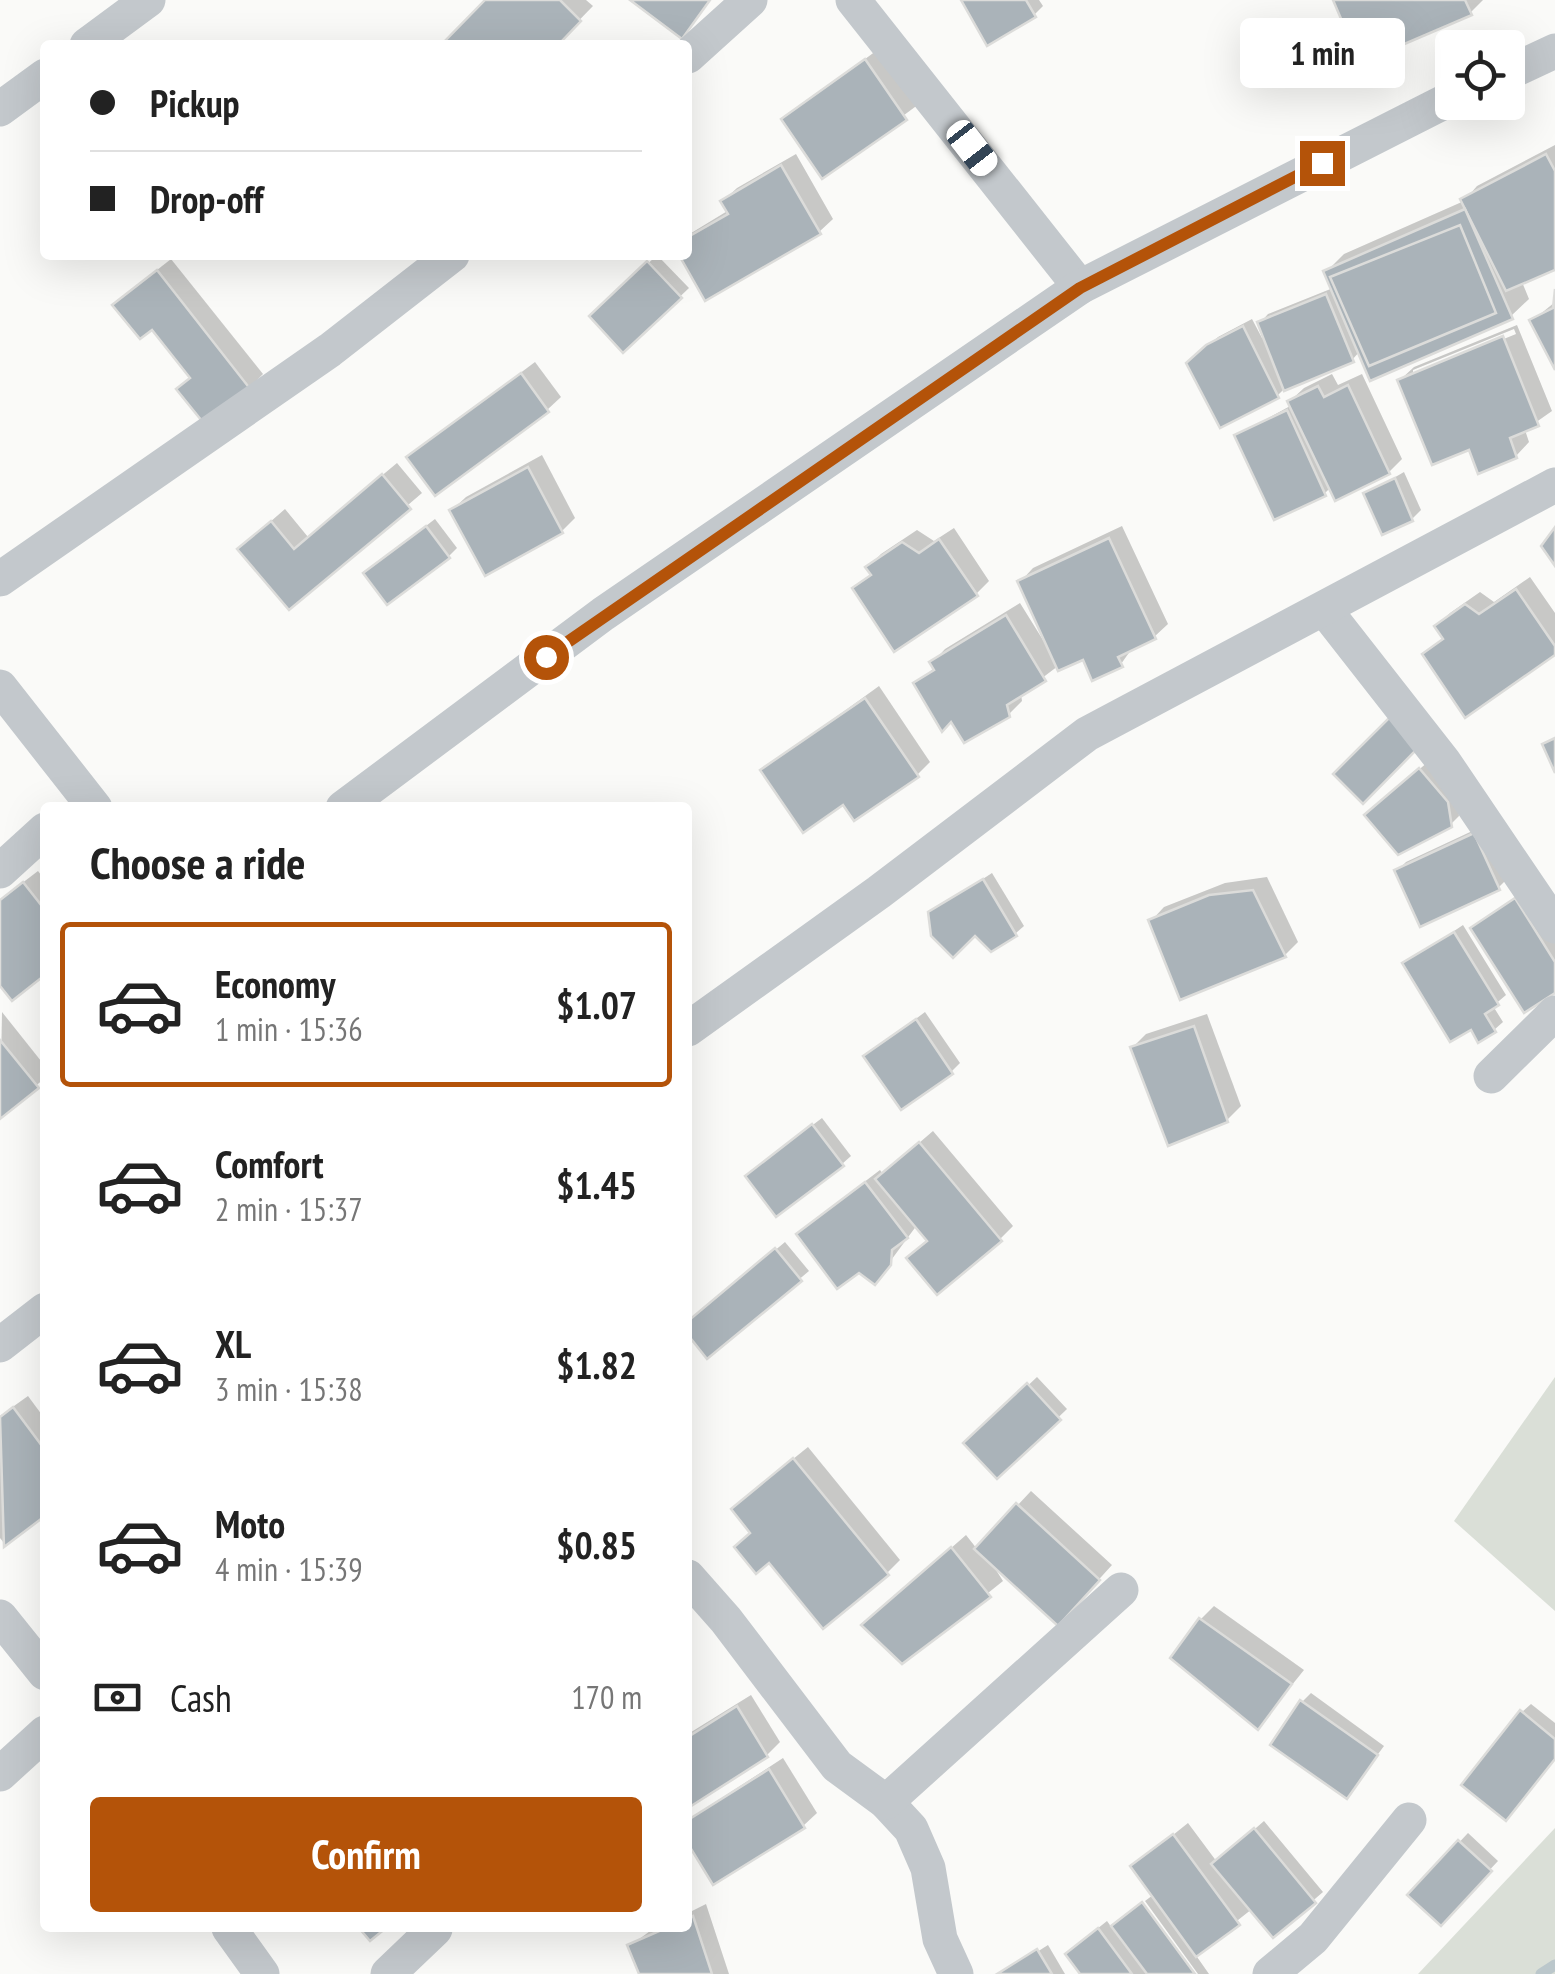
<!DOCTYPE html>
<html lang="en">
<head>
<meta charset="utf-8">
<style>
	:root { --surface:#fff; --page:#f2f2f2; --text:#222; --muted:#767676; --line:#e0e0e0; --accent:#b45309 }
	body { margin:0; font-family:"PT Sans Narrow",sans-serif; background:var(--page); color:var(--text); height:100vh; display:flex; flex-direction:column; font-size:38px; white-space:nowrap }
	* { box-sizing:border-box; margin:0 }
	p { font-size:32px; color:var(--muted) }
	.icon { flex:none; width:55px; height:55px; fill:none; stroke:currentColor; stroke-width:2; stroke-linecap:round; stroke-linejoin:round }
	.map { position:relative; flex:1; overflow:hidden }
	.panel { position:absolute; left:40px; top:802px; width:652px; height:1130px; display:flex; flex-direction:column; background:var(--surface); border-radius:10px; box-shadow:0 10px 40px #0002 }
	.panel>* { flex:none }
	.banner { position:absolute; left:40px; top:40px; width:652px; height:220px; border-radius:10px; box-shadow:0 10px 40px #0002; display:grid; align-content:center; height:220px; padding:0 50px; background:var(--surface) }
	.fabs { position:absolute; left:1435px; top:30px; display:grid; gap:20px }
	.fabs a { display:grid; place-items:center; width:90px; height:90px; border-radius:10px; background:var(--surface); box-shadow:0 10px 40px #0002; font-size:50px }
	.end { position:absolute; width:45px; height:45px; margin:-22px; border:12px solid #b45309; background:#fff; box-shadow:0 0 0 5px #fff }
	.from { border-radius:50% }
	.bubble { position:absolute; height:70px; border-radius:10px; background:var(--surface); box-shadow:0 10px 40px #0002; font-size:32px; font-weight:700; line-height:70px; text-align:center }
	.car { position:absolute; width:30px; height:60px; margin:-30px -15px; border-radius:12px; box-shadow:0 0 8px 2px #0007; background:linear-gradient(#fff 24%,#345 0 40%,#fff 0 76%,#345 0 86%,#fff 0) }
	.banner b { display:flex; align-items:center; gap:35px; height:95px; font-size:38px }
	.banner b+b { border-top:2px solid var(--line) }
	.banner i { width:25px; height:25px; background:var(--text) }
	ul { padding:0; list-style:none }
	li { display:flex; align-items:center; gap:30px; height:165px; margin:0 20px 15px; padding:0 30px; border:5px solid transparent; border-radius:10px }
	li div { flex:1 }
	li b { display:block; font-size:38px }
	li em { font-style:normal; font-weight:700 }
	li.current { border-color:var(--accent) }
	li>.icon { width:90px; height:90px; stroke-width:1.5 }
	h2 { padding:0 50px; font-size:45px; line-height:120px }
	.pay { display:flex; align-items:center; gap:25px; height:110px; padding:0 50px; font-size:38px }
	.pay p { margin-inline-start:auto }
	.action { display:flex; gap:20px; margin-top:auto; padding:20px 50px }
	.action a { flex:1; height:115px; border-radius:10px; background:var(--accent); color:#fff; font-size:40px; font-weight:700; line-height:115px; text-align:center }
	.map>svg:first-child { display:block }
	.green { fill:#dadfd7 }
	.shadow { fill:#0003; fill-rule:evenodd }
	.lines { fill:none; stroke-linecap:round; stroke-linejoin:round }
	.stream { stroke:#bbc7cb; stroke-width:11 }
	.building { fill:#aab3b9; stroke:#dcdcda; stroke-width:2.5 }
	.street { stroke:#c3c8cc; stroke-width:35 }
	.route { stroke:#b45309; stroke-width:12 }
</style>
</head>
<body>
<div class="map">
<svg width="1555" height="1974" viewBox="0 0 1555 1974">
	<rect width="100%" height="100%" fill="#fafaf8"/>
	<g class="green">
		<polygon points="1555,1377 1555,1611 1454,1521"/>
		<polygon points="1555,1828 1555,1974 1418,1974"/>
	</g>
	<g class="shadow">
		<polygon points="489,0 586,0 593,6 555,45 445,45"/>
		<polygon points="964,0 1039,0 1043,6 1034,15"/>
		<polygon points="1336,0 1483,0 1470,13"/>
		<polygon points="880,48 919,104 823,175 784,119"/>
		<polygon points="1555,145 1555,267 1522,282 1529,299 1511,316 1360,351 1352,360 1286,387 1277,396 1189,364 1218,337 1252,319 1262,338 1265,337 1260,323 1268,314 1333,288 1326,272 1344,254 1464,201 1477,186"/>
		<polygon points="796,154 833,219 819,232 706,297 682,255 688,255 688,235 729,210 723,201 737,188"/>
		<polygon points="657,255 689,288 624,350 593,316"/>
		<polygon points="171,259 263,374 249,388 192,377 129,292"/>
		<polygon points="1555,302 1555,365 1532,321"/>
		<path d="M 1517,325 L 1552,411 L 1525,430 L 1529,442 L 1516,456 L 1470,447 L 1400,380 L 1414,367 ZM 1514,329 L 1516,334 L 1413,376 L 1413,370 Z"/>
		<polygon points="535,362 561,397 547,410 409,457"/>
		<polygon points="1332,374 1338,385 1362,374 1402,459 1389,472 1331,487 1324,494 1237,435 1292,405 1290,401 1304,388"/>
		<polygon points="542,455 575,518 562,531 452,510 466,497"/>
		<polygon points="397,463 422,493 289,607 254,536 285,509 308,537"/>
		<polygon points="1404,472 1421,510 1412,519 1366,494"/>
		<polygon points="435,519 457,548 448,557 375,565"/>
		<polygon points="1122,526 1168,624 1154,637 1133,647 1121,664 1084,657 1058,666 1021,694 1022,701 1008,715 952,718 916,684 935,667 932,663 945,649 1020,603 1043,640 1046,638 1020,582 1033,568"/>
		<polygon points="954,528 989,581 976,594 855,588 872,573 868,567 881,554 917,530 934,541"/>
		<polygon points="1530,577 1555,613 1555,652 1425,654 1444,637 1437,626 1450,613 1480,592 1494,602"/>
		<polygon points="879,686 930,762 917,775 763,770"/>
		<polygon points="1429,761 1456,792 1459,816 1450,825 1376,807"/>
		<polygon points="1483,826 1507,879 1498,888 1397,871 1406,862"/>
		<polygon points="38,871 45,880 45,972 0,982 0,900"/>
		<polygon points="992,873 1024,926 1015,934 975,933 931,913"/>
		<polygon points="1267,877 1298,942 1285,955 1181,997 1151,921 1164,907 1225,883"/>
		<polygon points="1524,892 1555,940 1555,990 1473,928"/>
		<polygon points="1463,925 1506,995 1493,1006 1503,1022 1494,1030 1472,1026 1405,964"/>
		<polygon points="2,1012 45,1066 45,1078 0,1116"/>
		<polygon points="925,1012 960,1063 951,1072 866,1056"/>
		<polygon points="1207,1014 1241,1106 1227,1120 1133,1047 1146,1034"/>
		<polygon points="822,1118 851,1156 842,1164 757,1167"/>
		<polygon points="933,1131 1013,1226 1000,1239 929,1239 917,1225 875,1282 813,1221 880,1170 883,1174"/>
		<polygon points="785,1242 809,1271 708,1356 688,1332 688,1323"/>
		<polygon points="1037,1377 1067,1409 997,1476 967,1443"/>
		<polygon points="28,1396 45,1419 45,1513 4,1543 0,1538 0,1416"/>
		<polygon points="808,1447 900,1560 887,1573 752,1532 747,1496"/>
		<polygon points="1031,1491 1112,1565 1072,1609 989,1559 1003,1581 903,1661 878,1612 966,1535 977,1549"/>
		<polygon points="1214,1606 1304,1670 1258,1727 1201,1619"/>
		<polygon points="1311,1693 1384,1746 1347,1796 1302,1702"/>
		<polygon points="751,1695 780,1742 767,1755 688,1805 688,1734"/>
		<polygon points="1531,1704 1555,1723 1555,1758 1522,1712"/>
		<polygon points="783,1758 817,1813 803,1826 714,1881 688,1839 688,1820"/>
		<polygon points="1264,1821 1323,1892 1273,1935 1252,1909 1195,1954 1209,1974 1198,1974 1145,1901 1153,1895 1133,1867 1188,1823 1217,1862"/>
		<polygon points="1468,1833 1498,1861 1441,1922 1410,1895"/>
		<polygon points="706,1904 729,1974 642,1974 630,1946 654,1928 688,1928 688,1913"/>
		<polygon points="1123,1918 1192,1974 1084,1974 1077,1945 1107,1921 1112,1928"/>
		<polygon points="1048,1945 1065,1974 1002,1974"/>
	</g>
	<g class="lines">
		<polyline class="stream" points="1541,1974 1555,1965"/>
	</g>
	<g class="building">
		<polygon points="485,0 560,0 581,21 558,45 441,45"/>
		<polygon points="630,0 710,0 682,39"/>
		<polygon points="961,0 1026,0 1036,17 987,46"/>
		<polygon points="1333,0 1465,0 1472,15 1360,63"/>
		<polygon points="865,59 907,120 822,179 781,119"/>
		<polygon points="1546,154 1555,171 1555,270 1506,291 1460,199"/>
		<polygon points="781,165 821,234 705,301 679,255 688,255 688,237 728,214 720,201"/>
		<polygon points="1465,209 1513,319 1370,381 1323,271"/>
		<polygon points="1460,225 1496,313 1369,366 1330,277"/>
		<polygon points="647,261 682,298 623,353 589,316"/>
		<polygon points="157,270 251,390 206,426 176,389 190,378 152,330 140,339 112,305"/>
		<polygon points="1555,289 1555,370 1529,320 1553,308"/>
		<polygon points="1326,294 1354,362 1284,391 1257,322"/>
		<polygon points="1243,326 1279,398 1220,428 1186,363 1206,345"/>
		<polygon points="1503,336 1539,426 1510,438 1517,458 1478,474 1469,450 1432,465 1397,380"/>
		<polygon points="521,373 549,412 435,496 406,457"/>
		<polygon points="1348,385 1390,474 1335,501 1287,401 1318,386 1324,397"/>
		<polygon points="1287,410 1326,496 1274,520 1234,435"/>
		<polygon points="528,467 563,533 485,576 449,510"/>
		<polygon points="382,474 411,509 289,610 237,549 271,521 294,549"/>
		<polygon points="1395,478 1413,521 1382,535 1363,493"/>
		<polygon points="426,526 450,558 387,605 363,573"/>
		<polygon points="1555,527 1555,566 1541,546"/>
		<polygon points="1109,538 1156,639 1118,657 1123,667 1092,681 1083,660 1058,671 1017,581"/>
		<polygon points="939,539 978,596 894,652 852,588 871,575 865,567 902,542 919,553"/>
		<polygon points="1516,589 1555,646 1555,655 1465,718 1422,654 1443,639 1434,626 1465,604 1479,614"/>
		<polygon points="1006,615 1046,681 1007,705 1010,717 964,743 951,722 942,732 913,683 934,670 929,662"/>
		<polygon points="865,698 919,777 854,821 843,805 803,833 760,770"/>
		<polygon points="1392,715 1421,745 1363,804 1333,774"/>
		<polygon points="1555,738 1555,773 1542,744"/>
		<polygon points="1419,768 1448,802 1452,827 1398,855 1364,815"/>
		<polygon points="1474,833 1500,890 1420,927 1394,870"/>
		<polygon points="983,879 1017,936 991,952 975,936 953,958 931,936 928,912"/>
		<polygon points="23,882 45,910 45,975 12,1001 0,986 0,900"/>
		<polygon points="1253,890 1286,957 1180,1000 1148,920 1209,895"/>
		<polygon points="1515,898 1555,962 1555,993 1524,1013 1470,928"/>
		<polygon points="1454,932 1499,1005 1485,1014 1496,1032 1478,1043 1471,1030 1450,1042 1402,963"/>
		<polygon points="916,1019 953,1074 901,1110 863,1056"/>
		<polygon points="1194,1026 1228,1122 1168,1146 1130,1047"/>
		<polygon points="0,1040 39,1088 0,1119"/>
		<polygon points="812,1124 844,1166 776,1217 745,1176"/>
		<polygon points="919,1142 1002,1241 937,1295 906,1258 927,1241 875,1179"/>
		<polygon points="865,1182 908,1238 892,1250 891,1265 875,1285 859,1273 837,1289 796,1234"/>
		<polygon points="775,1248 802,1281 707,1359 688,1335 688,1321"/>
		<polygon points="1027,1383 1061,1420 997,1479 963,1443"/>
		<polygon points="13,1407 45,1450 45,1516 4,1547 0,1417"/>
		<polygon points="793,1458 889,1575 823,1629 769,1563 756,1574 734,1547 750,1533 731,1509"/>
		<polygon points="1016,1503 1100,1580 1058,1626 974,1549"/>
		<polygon points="951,1547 991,1597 902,1664 861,1625"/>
		<polygon points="1199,1618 1292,1684 1258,1730 1170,1658"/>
		<polygon points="1300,1700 1378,1755 1347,1799 1270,1745"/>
		<polygon points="737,1706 768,1757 688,1808 688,1737"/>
		<polygon points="1520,1710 1555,1739 1555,1759 1506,1821 1461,1785"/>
		<polygon points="769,1769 805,1828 713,1885 688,1844 688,1820"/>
		<polygon points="1254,1828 1316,1903 1273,1938 1211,1864"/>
		<polygon points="1173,1834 1240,1925 1196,1957 1130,1866"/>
		<polygon points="1458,1840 1492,1871 1441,1926 1407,1895"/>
		<polygon points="1142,1902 1195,1974 1147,1974 1111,1926"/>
		<polygon points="693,1916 712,1974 639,1974 627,1945 666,1928 688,1928 688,1918"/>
		<polygon points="359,1928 386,1928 370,1941"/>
		<polygon points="1098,1928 1132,1974 1080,1974 1065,1954"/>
		<polygon points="1037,1949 1052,1974 997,1974"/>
	</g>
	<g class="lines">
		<g class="street">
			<polyline points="853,0 1080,287"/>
			<polyline points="87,45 148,0"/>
			<polyline points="688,56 750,0"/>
			<polyline points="1508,73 1555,51"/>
			<polyline points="0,109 45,76"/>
			<polyline points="0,579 330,350 452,255"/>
			<polyline points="1325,610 1444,762 1555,926"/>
			<polyline points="0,687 95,808"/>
			<polyline points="343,808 603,614 1080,287 1452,98"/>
			<polyline points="0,871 45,830"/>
			<polyline points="688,1029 879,892 1087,734 1555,485"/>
			<polyline points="1491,1076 1555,1013"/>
			<polyline points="0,1345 45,1310"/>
			<polyline points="688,1577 726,1620 837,1766 886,1802 911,1829 928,1868 940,1939 956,1974"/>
			<polyline points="0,1617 45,1673"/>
			<polyline points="0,1774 45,1733"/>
			<polyline points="886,1802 1121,1590"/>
			<polyline points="229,1928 262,1974"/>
			<polyline points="388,1974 435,1929"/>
			<polyline points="1270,1974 1313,1938 1409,1820"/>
		</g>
	</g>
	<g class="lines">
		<polyline class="route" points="546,657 1080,288 1322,163"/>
	</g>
</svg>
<div class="fabs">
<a><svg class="icon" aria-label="locate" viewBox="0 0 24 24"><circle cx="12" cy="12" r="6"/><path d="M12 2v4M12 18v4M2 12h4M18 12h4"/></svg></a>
</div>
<i class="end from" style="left:546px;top:657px"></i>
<i class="end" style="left:1322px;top:163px"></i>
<div class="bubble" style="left:1240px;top:18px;width:165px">1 min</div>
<i class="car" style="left:972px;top:148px;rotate:142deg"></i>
<div class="banner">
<b><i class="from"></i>Pickup</b>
<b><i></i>Drop-off</b>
</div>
<section class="panel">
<h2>Choose a ride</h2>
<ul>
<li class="current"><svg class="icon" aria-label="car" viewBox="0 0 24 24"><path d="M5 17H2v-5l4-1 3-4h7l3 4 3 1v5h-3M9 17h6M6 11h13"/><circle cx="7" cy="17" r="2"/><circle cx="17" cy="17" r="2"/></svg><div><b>Economy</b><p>1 min · 15:36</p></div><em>$1.07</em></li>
<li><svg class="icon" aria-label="car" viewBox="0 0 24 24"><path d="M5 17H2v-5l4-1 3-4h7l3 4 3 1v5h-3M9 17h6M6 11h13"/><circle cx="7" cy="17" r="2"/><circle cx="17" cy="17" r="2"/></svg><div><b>Comfort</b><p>2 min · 15:37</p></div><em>$1.45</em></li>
<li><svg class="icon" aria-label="car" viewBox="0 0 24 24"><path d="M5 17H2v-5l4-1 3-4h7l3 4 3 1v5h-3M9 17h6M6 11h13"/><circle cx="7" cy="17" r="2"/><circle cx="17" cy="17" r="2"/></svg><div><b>XL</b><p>3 min · 15:38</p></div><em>$1.82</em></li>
<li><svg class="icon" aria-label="car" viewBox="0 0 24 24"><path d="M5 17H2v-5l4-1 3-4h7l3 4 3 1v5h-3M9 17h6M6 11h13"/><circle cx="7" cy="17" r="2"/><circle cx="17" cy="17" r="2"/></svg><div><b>Moto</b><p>4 min · 15:39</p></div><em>$0.85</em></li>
</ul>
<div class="pay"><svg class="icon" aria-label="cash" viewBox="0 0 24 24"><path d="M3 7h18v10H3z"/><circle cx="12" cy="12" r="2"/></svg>Cash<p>170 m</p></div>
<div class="action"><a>Confirm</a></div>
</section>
</div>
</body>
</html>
